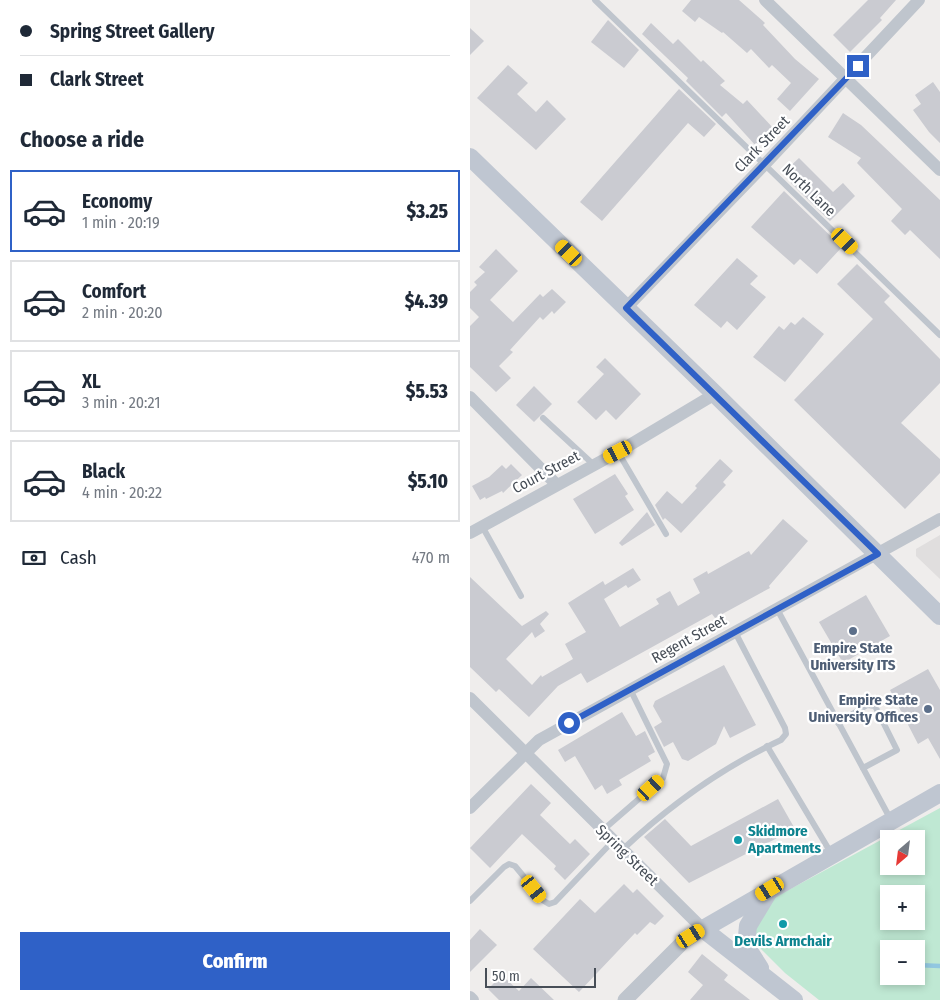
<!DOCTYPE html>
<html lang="en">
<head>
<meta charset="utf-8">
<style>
	:root { --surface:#fff; --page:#f2f2f3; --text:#1f2937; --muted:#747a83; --line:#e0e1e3; --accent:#2f61c7 }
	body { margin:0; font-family:"Fira Sans Condensed",sans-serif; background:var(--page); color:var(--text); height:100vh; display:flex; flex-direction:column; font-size:19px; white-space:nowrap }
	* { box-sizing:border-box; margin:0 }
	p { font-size:16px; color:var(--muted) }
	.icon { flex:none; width:28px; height:28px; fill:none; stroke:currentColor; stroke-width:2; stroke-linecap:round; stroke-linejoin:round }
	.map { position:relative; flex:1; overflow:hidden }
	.drawer { display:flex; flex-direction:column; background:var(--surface); width:470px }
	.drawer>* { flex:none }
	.top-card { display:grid; align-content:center; height:110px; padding:0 20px; background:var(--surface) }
	.needle { width:32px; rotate:208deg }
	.buttons { position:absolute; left:410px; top:830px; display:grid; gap:10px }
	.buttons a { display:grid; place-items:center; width:45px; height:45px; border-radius:0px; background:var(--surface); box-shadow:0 2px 8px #0003; font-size:25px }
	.scale { position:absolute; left:15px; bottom:12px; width:111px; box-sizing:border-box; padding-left:5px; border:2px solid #474e57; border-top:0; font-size:14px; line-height:18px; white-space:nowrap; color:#474e57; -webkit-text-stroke:4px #fff; paint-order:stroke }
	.end { position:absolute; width:22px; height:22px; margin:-11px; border:6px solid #2f61c7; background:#fff; box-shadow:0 0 0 2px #fff }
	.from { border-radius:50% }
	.car { position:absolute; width:15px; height:30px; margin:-15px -8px; border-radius:6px; box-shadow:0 0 4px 1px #0007; background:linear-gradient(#f5c518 24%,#345 0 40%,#f5c518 0 76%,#345 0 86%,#f5c518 0) }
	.top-card b { display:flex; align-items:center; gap:18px; height:48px; font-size:19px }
	.top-card b+b { border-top:1px solid var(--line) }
	.top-card i { width:12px; height:12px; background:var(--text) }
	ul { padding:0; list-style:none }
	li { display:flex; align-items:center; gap:15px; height:82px; margin:0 10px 8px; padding:0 10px; border:2px solid var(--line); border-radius:0px }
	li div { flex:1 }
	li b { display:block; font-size:19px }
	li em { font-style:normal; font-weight:800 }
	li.selected { border-color:var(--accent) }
	li>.icon { width:45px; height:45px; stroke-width:1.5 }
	h2 { padding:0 20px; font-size:22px; line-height:60px }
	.pay { display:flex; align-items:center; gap:12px; height:55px; padding:0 20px; font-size:19px }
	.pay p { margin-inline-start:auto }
	.primary-button { display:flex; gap:10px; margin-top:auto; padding:10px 20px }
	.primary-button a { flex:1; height:58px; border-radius:0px; background:var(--accent); color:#fff; font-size:20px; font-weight:800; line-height:58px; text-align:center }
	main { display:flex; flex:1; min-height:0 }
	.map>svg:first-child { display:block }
	.education { fill:#e0dede }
	.green { fill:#bfe8d3; fill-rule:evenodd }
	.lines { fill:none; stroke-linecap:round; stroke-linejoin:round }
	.stream { stroke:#92c7e0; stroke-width:4.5 }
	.building { fill:#cacbd1 }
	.service { stroke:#bfc5cd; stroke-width:6 }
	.minor { stroke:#bfc5cd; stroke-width:12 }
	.tertiary { stroke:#bfc5cd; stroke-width:15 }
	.secondary { stroke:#bfc6d1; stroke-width:18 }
	.route { stroke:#2f61c7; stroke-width:6 }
	.service-dot { fill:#5c6f8a; stroke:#fff; stroke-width:2 }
	.culture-dot { fill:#0f9aa8; stroke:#fff; stroke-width:2 }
	.labels { text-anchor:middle; stroke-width:4.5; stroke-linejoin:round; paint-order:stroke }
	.street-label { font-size:15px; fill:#474e57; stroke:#fff }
	.service-label { font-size:15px; font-weight:bold; fill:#4e5e75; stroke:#fff }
	.culture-label { font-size:15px; font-weight:bold; fill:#0d838f; stroke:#fff; text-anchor:start }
</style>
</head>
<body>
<main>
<section class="drawer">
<div class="top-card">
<b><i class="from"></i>Spring Street Gallery</b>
<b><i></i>Clark Street</b>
</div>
<h2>Choose a ride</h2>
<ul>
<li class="selected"><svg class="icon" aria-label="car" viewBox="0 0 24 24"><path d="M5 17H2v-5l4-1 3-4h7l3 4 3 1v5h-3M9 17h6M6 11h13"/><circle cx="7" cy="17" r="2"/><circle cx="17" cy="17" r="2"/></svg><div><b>Economy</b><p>1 min · 20:19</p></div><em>$3.25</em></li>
<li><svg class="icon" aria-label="car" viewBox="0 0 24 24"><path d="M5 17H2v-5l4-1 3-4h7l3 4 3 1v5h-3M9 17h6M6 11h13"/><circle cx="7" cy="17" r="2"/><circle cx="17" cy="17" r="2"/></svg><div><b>Comfort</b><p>2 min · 20:20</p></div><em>$4.39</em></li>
<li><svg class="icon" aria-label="car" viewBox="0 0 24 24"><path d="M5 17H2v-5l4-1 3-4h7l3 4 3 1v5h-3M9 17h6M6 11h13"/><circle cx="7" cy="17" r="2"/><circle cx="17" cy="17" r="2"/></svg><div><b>XL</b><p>3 min · 20:21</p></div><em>$5.53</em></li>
<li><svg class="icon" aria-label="car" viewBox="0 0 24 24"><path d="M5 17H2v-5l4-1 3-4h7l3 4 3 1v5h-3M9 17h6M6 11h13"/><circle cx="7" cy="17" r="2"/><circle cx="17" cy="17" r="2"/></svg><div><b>Black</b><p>4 min · 20:22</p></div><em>$5.10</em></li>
</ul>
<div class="pay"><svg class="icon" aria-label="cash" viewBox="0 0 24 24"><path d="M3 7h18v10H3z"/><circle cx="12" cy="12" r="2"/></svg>Cash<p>470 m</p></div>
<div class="primary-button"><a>Confirm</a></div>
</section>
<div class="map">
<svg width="470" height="1000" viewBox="0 0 470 1000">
	<rect width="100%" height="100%" fill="#efedec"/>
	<polygon class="education" points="470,535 470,579 446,556 446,549"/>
	<path class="green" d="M 470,808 L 470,1000 L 349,1000 L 315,973 L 288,946 L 284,925 L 300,900 ZM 419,839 L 446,839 L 446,866 L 419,866 ZM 419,894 L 446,894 L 446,921 L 419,921 ZM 419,949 L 446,949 L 446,976 L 419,976 Z"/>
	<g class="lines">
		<g class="stream">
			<polyline points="416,965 419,965"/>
			<polyline points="446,965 470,966"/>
		</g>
	</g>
	<g class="building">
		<polygon points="221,0 269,0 295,23 293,25 325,59 349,79 320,111 307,99 321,83 302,65 299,68 281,49 277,53 253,32 252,33 229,17 225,22 212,11"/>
		<polygon points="398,0 426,0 410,18 412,20 380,52 363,35"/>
		<polygon points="138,20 169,50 154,68 121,42"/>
		<polygon points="181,23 203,44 208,39 231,62 233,60 255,81 250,85 273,104 277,100 304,129 286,146 256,113 252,117 216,81 218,78 172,34"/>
		<polygon points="0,28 14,41 0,55"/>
		<polygon points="38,65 58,83 47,94 66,112 77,100 96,119 66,150 7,98"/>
		<polygon points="463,82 470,92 470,143 459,132 443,110 451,104 445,95"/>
		<polygon points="209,89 246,124 234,137 218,123 132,221 110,202"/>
		<polygon points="373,113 391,125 470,200 470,259 440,230 435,235 421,221 432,209 387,163 391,158 358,137"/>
		<polygon points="329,158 363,192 373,183 385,196 360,221 321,183 322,181 314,172"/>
		<polygon points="314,191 372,247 347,274 330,259 324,265 281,227"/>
		<polygon points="26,249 48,271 20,300 43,322 70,294 73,297 82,289 96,302 84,314 82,311 73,320 70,317 40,350 43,352 29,366 41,378 26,392 0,367 0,326 9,317 0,308 0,292 7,285 4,282 15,272 9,267"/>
		<polygon points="267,258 288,276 280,284 296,297 267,330 257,321 251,328 224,305"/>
		<polygon points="387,264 420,296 414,302 470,359 470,383 431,423 470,459 470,473 435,509 324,400 403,319 367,284"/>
		<polygon points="333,317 354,334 315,382 283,357 309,326 314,330 321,322 325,325"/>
		<polygon points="135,358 171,394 146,420 136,410 126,420 107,402 134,374 126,367"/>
		<polygon points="64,386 82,404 64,422 46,405"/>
		<polygon points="250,459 263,471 253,482 256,485 211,533 195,518 193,520 185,505 197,491 212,504 227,488 225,486"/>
		<polygon points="41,464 52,475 33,493 32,491 16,499 15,497 10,500 2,486 19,477 32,465 36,469"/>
		<polygon points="145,474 158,494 155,496 164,510 125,534 103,499"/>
		<polygon points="177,512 185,525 152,546 149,543"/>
		<polygon points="313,519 338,541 299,586 300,588 245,618 242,614 117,683 111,673 88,686 59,717 29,689 26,692 0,667 0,577 52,626 76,611 79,614 70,624 75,631 65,638 62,632 36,659 62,685 71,675 72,677 103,659 95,644 116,632 98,603 133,581 135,585 163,568 171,580 158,588 156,585 134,599 150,627 189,604 186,599 200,591 208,606 230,593 223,579 237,571 238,574 279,551 281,555"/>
		<polygon points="396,595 420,636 373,663 349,622"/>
		<polygon points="254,665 286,725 260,738 254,726 246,744 218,761 212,759 203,742 194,747 184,727 192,722 183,706 185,701"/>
		<polygon points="458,669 470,690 470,759 458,738 448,744 420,690"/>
		<polygon points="152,712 166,736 175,731 185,752 178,756 181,761 149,780 152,785 137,794 132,785 125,790 105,756 95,762 88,750"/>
		<polygon points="61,784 81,803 70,815 100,844 105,839 120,854 95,880 84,869 86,866 52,834 20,868 0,848"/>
		<polygon points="308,799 325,829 219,883 174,837 195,819 221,846"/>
		<polygon points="154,884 163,893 167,889 194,916 185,925 180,922 167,935 165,933 109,992 63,949 110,899 125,913"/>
		<polygon points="10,929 27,945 0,972 0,940"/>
		<polygon points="232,954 258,975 254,980 280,1000 220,1000 233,985 218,972"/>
		<polygon points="32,975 49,991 61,978 84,1000 29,1000 18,989"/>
	</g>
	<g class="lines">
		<g class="service">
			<polyline points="125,0 470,335"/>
			<polyline points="73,418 124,465"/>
			<polyline points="148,452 196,534"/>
			<polyline points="12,526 51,596"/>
			<polyline points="307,609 421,820"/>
			<polyline points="368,723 397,705 405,706 427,750 393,768"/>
			<polyline points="297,746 361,853"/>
			<polyline points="133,830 193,778 197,764 160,689"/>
			<path d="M 152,850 C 199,806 253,767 311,740 L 316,734 L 315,728 L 265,632"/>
			<polyline points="0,901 34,867 39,864 45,866 74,901 79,904 85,902 143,841"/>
		</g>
		<g class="minor">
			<polyline points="295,0 470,170"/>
			<polyline points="156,308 295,164 449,0"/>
			<polyline points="0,397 86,484"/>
			<polyline points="0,533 148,452 245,394"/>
			<polyline points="0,698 233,929"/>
			<polyline points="0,808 69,740 470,519"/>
			<polyline points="0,997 3,1000"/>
		</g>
		<polyline class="tertiary" points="155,1000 214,941 233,929"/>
		<g class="secondary">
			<polyline points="0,157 245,394 470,616"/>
			<polyline points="290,968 276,946 278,926 299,891"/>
			<polyline points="324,1000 233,929 470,793"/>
		</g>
	</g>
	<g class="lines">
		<polyline class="route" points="99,723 408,554 156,308 388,66"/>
	</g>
	<g class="service-dot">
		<circle cx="383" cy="631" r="5"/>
		<circle cx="458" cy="709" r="5"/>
	</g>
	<g class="culture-dot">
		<circle cx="268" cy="840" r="5"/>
		<circle cx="313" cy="924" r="5"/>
	</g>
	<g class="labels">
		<g class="street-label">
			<text transform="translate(292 144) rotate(-46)" y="5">Clark Street</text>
			<text transform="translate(339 190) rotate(44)" y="5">North Lane</text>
			<text transform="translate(76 472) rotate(-28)" y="5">Court Street</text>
			<text transform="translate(219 639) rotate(-29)" y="5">Regent Street</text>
			<text transform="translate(157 855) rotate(44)" y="5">Spring Street</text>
		</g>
		<g class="service-label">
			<text x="383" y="653">Empire State<tspan x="383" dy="17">University ITS</tspan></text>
			<text x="448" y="705" text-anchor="end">Empire State<tspan x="448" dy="17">University Offices</tspan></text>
		</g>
		<g class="culture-label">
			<text x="278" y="836">Skidmore<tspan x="278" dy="17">Apartments</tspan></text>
			<text x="313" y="946" text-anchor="middle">Devils Armchair</text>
		</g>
	</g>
</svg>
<div class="buttons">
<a><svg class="needle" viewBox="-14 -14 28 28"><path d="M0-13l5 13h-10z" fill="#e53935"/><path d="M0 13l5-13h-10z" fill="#747a83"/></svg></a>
<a>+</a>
<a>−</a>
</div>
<div class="scale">50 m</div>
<i class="end from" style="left:99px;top:723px"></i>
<i class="end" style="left:388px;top:66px"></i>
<i class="car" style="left:375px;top:241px;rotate:134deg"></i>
<i class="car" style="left:99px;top:253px;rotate:314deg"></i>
<i class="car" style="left:148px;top:452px;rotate:243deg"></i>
<i class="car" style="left:181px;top:788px;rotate:48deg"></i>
<i class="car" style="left:64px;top:889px;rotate:141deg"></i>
<i class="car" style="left:300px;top:889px;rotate:239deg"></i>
<i class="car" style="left:221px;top:936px;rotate:58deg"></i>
</div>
</main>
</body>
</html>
